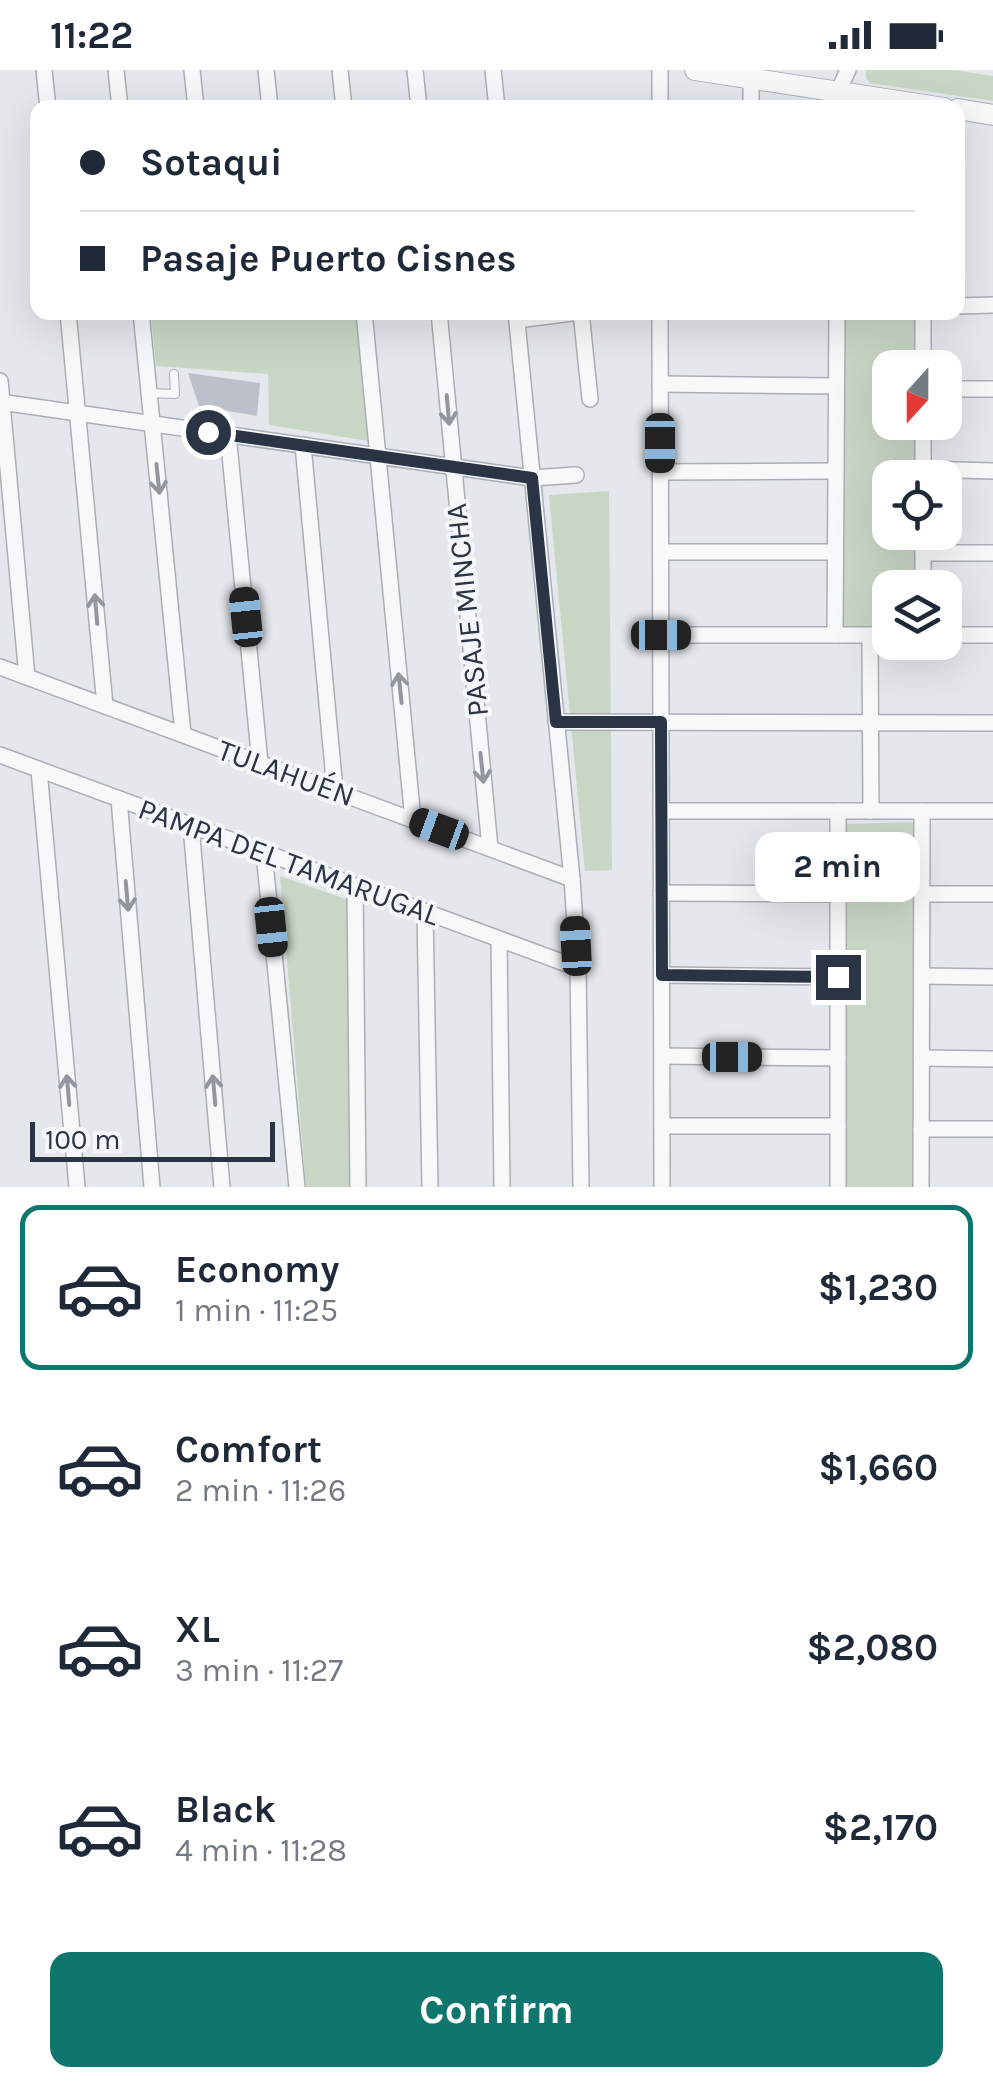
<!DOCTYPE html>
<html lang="en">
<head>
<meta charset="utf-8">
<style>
	:root { --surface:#fff; --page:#f6f6f7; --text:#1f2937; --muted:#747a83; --line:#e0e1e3; --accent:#0f766e }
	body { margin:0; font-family:Karla,sans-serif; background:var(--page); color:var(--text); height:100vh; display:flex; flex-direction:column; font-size:38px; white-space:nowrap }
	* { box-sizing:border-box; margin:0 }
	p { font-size:32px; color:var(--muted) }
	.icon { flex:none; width:55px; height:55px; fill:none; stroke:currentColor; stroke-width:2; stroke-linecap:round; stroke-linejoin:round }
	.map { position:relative; height:1117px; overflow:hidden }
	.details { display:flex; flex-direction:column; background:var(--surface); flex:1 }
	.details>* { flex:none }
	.hud { position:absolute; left:30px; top:30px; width:935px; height:220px; border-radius:20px; box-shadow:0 10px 40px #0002; display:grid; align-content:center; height:220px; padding:0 50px; background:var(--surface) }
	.needle { width:65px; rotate:201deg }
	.fabs { position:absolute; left:872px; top:280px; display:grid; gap:20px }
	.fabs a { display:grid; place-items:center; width:90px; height:90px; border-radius:20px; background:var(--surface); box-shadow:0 10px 40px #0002; font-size:50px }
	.scale { position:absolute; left:30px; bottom:25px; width:245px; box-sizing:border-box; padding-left:10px; border:5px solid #2b3445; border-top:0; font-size:28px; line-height:35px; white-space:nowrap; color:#2b3445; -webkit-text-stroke:8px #f4f6f9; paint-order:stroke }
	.end { position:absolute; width:45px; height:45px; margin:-22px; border:12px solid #2b3445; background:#fff; box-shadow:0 0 0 5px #fff }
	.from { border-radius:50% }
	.bubble { position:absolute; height:70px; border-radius:20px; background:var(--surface); box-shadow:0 10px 40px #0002; font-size:32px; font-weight:700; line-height:70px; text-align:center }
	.car { position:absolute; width:30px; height:60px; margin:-30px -15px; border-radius:12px; box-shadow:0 0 8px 2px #0007; background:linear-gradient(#222 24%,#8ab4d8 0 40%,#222 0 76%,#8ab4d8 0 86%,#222 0) }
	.hud b { display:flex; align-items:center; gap:35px; height:95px; font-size:38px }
	.hud b+b { border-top:2px solid var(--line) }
	.hud i { width:25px; height:25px; background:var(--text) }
	ul { padding:18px 0 0; list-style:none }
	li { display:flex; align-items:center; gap:30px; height:165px; margin:0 20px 15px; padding:0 30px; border:5px solid transparent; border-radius:20px }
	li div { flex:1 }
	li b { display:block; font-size:38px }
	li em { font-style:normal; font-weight:700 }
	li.selected { border-color:var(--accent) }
	li>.icon { width:90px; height:90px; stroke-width:1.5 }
	.button { display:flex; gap:20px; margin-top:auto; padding:20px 50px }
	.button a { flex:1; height:115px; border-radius:20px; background:var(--accent); color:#fff; font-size:40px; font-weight:700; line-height:115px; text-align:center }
	.status { display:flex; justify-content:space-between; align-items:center; height:70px; padding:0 50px; background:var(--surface); direction:ltr }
	.status svg { height:28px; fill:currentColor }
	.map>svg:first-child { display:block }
	.green { fill:#c9d6c5 }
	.building { fill:#bbc0ca }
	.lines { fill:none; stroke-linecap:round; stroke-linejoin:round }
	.service-casing { stroke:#a9aeb7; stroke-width:10 }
	.minor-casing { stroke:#a9aeb7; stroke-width:18 }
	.tertiary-casing { stroke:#a9aeb7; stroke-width:22 }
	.service { stroke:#f7f8fa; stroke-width:8 }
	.minor { stroke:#f7f8fa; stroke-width:15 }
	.tertiary { stroke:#f7f8fa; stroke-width:20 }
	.oneway { stroke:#9196a0 }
	.route { stroke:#2b3445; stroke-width:12 }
	.labels { text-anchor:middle; stroke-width:8; stroke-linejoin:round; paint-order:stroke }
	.street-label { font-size:30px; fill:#2b3445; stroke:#f4f6f9 }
</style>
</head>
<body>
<div class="status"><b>11:22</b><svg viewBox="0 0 49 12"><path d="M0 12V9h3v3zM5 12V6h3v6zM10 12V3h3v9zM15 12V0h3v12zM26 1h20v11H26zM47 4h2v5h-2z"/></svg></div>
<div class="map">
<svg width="993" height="1117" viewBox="0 0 993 1117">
	<rect width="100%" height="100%" fill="#e4e7ec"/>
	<g class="green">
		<polygon points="866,0 953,0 993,6 993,31 870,13 866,8"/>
		<polygon points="151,243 356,243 369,371 269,355 268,304 156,296"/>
		<polygon points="843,244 917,244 917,297 890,298 890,352 917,353 918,407 890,408 890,462 918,463 918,517 890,518 890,560 844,560"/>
		<polygon points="609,421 612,800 585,801 549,425"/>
		<polygon points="916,752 915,1117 844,1117 845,754"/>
		<polygon points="280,806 348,830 351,1117 306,1117"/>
	</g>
	<polygon class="building" points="188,303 260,313 257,346 199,336"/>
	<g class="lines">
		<defs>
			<polyline id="service" points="149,323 175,324 174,304"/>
			<g id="minor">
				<polyline points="44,0 48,38"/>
				<polyline points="116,0 120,38"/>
				<polyline points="192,0 196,38"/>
				<polyline points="266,0 270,38"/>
				<polyline points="340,0 344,38"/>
				<polyline points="415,0 419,38"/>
				<polyline points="493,0 497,38"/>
				<polyline points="660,0 660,38"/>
				<polyline points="751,9 751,38"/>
				<polyline points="838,38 838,22 848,0"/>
				<polyline points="958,236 993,235"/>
				<polyline points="68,242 105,636"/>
				<polyline points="141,242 183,664"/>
				<polyline points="364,242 413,750"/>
				<polyline points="439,242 490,778"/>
				<polyline points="516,242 572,809 578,898 581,1117"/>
				<polyline points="581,242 590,329"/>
				<polyline points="660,242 662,1117"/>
				<polyline points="923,242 923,298"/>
				<polyline points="517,250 580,242"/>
				<polyline points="0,311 27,607"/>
				<polyline points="660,314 836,316"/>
				<polyline points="945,319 993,319"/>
				<polyline points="0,332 532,408 576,405"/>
				<polyline points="923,352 923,408"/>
				<polyline points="228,364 260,693"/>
				<polyline points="303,375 335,720"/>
				<polyline points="923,399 993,401"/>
				<polyline points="661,402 836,401"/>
				<polyline points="923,462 923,518"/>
				<polyline points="661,482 835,482"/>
				<polyline points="923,483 993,483"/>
				<polyline points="661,565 890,565"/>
				<polyline points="835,565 837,242"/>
				<polyline points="870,565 871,741"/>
				<polyline points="945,565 993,565"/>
				<polyline points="0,597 572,809"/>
				<polyline points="556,652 993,653"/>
				<polyline points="0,685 578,898"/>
				<polyline points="39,700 77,1117"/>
				<polyline points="119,729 152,1117"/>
				<polyline points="661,741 993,741"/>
				<polyline points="838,741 838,1117"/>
				<polyline points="191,756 222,1117"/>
				<polyline points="264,782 297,1117"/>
				<polyline points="355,816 358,1117"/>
				<polyline points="661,823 838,824"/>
				<polyline points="922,824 993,824"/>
				<polyline points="425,842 430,1117"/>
				<polyline points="499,869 502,1117"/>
				<polyline points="662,905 838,907"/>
				<polyline points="922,906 993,907"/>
				<polyline points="662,986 838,988"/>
				<polyline points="921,988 993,989"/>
				<polyline points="662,1056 838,1056"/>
				<polyline points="921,1059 993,1059"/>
				<polyline points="921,1117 922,741"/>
			</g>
			<g id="tertiary">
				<polyline points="695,0 944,38"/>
				<polyline points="958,39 993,45"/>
			</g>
		</defs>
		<use href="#service" class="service-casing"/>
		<use href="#minor" class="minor-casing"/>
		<use href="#tertiary" class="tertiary-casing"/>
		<use href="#service" class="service"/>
		<use href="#minor" class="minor"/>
		<use href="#tertiary" class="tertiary"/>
	</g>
	<defs><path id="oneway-shaft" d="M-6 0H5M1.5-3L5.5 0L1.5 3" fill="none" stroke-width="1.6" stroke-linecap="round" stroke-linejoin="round" transform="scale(2.5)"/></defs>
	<g class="oneway">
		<use href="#oneway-shaft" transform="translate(448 340) rotate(85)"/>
		<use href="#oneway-shaft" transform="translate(158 409) rotate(84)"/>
		<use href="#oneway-shaft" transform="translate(96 539) rotate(-95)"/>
		<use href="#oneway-shaft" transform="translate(400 618) rotate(-96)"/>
		<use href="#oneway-shaft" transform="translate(482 698) rotate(84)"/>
		<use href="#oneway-shaft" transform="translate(127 826) rotate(85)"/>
		<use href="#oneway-shaft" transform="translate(68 1020) rotate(-95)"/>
		<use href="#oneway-shaft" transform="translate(214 1020) rotate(-95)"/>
	</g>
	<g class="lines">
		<polyline class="route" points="208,362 532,408 556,652 661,652 662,905 838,907"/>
	</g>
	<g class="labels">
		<g class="street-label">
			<text transform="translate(467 540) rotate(-96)" y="10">PASAJE MINCHA</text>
			<text transform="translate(286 703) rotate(20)" y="10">TULAHUÉN</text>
			<text transform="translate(289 792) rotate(20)" y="10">PAMPA DEL TAMARUGAL</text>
		</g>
	</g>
</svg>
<div class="fabs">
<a><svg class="needle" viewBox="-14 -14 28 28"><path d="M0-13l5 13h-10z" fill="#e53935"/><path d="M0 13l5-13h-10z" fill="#747a83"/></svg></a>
<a><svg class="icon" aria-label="locate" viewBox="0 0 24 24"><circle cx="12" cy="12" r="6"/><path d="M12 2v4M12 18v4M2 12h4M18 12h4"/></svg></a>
<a><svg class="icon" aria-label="layers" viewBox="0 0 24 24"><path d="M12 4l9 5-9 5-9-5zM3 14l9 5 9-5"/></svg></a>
</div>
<div class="scale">100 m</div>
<i class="end from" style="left:208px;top:362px"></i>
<i class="end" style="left:838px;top:907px"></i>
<div class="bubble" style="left:755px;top:762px;width:165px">2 min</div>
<i class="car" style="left:660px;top:373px;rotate:180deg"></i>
<i class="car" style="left:246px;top:547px;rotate:354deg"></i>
<i class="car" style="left:661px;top:565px;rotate:90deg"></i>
<i class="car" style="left:439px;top:759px;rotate:290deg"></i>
<i class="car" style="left:271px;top:857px;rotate:174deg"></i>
<i class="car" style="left:576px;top:876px;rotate:357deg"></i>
<i class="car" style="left:732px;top:987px;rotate:90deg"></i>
<div class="hud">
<b><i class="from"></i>Sotaqui</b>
<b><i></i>Pasaje Puerto Cisnes</b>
</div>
</div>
<section class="details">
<ul>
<li class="selected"><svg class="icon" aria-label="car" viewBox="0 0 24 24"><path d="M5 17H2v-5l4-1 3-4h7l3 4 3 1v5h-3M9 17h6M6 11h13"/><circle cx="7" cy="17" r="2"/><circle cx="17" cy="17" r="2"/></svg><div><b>Economy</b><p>1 min · 11:25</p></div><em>$1,230</em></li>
<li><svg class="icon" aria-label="car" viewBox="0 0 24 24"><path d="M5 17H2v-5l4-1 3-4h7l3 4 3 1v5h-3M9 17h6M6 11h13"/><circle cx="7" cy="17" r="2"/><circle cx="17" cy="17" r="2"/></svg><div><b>Comfort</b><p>2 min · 11:26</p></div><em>$1,660</em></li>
<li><svg class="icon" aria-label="car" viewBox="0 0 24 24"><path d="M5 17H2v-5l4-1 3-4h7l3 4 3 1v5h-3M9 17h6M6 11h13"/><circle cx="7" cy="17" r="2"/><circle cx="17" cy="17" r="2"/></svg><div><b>XL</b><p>3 min · 11:27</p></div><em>$2,080</em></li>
<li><svg class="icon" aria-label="car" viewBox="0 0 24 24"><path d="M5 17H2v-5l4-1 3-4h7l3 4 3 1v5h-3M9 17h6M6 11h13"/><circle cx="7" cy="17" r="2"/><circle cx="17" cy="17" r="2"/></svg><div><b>Black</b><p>4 min · 11:28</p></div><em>$2,170</em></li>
</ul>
<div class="button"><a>Confirm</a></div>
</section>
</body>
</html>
